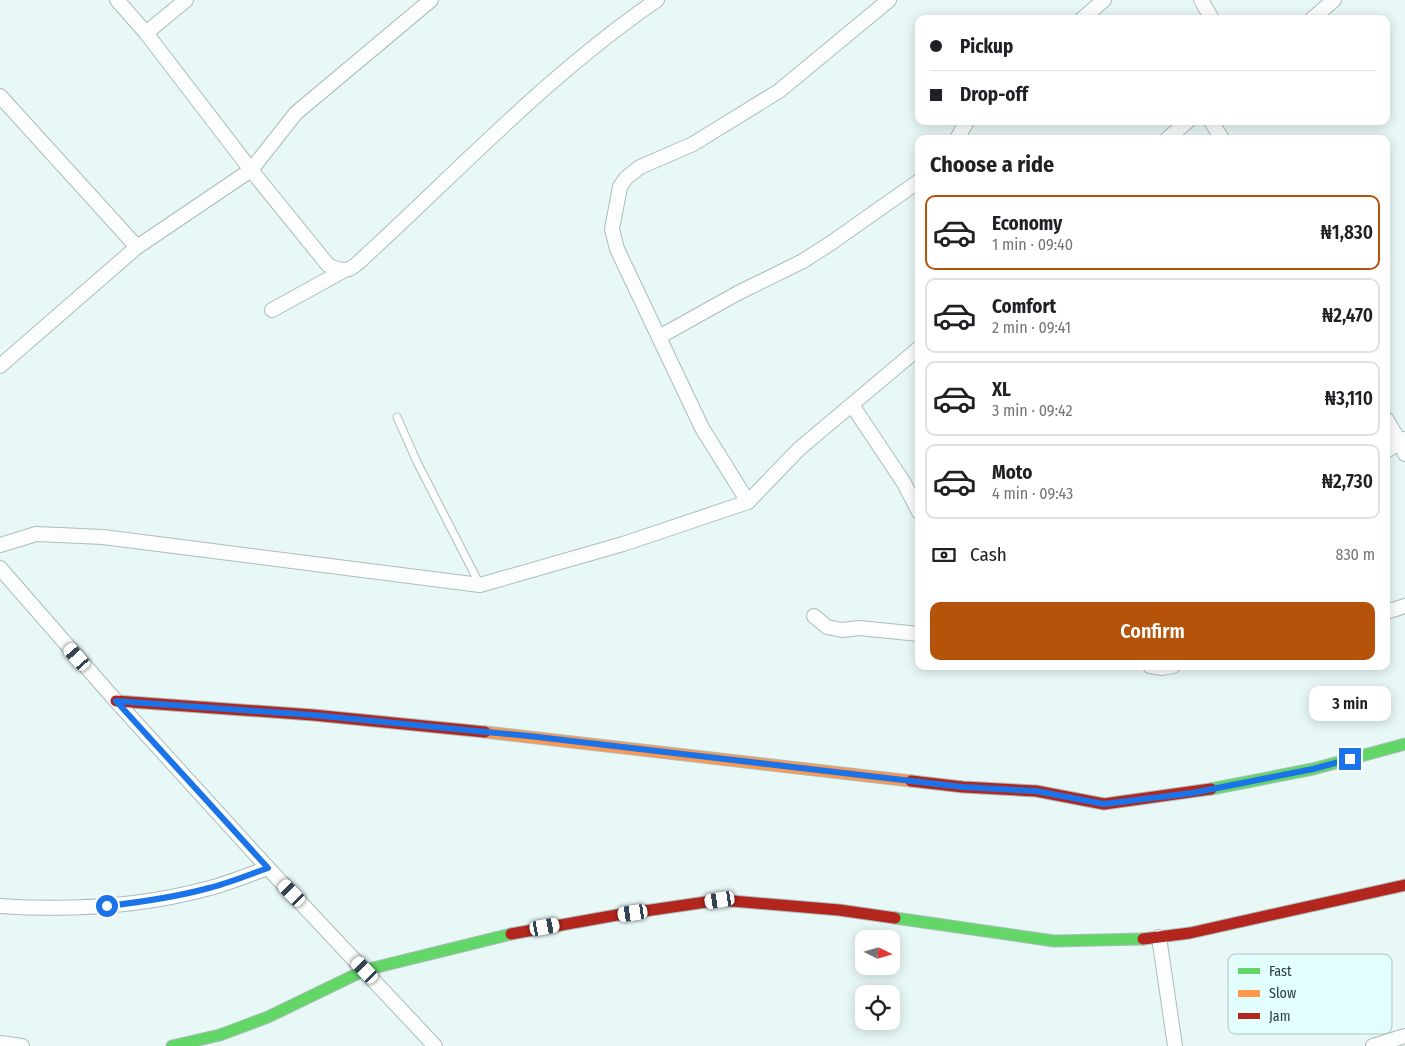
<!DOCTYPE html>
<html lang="en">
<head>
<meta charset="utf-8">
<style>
	:root { --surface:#fff; --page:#f6f6f6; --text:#202124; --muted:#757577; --line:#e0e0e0; --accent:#b45309 }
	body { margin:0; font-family:"Fira Sans Condensed",sans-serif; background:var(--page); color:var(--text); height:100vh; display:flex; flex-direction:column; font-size:19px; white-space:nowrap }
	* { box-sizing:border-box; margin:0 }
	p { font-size:16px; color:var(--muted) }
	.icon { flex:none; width:28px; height:28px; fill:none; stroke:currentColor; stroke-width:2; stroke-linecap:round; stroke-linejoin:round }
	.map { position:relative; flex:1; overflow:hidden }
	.details { position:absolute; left:915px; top:135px; width:475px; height:535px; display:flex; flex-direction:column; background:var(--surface); border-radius:10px; box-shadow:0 2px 12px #0003 }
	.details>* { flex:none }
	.hud { position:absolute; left:915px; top:15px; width:475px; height:110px; border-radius:10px; box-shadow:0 2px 12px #0003; display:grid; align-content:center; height:110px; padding:0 15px; background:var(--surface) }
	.needle { width:32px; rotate:95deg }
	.controls { position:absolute; left:855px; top:930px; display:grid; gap:10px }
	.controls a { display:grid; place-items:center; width:45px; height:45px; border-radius:10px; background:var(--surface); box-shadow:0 2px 12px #0003; font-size:25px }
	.end { position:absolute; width:22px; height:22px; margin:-11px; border:6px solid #1a73e8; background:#fff; box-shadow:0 0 0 2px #fff }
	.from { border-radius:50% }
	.bubble { position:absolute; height:35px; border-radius:10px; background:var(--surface); box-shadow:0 2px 12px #0003; font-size:16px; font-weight:600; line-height:35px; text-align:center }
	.car { position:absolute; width:15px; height:30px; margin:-15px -8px; border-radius:6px; box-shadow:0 0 4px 1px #0007; background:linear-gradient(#fff 24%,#345 0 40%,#fff 0 76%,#345 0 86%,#fff 0) }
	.hud b { display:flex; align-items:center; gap:18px; height:48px; font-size:19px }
	.hud b+b { border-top:1px solid var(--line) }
	.hud i { width:12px; height:12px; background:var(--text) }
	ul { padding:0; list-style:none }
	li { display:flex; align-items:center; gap:15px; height:75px; margin:0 10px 8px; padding:0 5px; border:2px solid var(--line); border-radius:10px }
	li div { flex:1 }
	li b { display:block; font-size:19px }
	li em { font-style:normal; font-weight:600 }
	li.current { border-color:var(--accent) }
	li>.icon { width:45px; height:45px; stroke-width:1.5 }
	h2 { padding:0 15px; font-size:22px; line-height:60px }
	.pay { display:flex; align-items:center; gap:12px; height:55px; padding:0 15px; font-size:19px }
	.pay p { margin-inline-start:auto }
	.primary-button { display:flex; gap:10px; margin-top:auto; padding:10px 15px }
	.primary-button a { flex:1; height:58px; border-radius:10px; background:var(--accent); color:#fff; font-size:20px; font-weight:600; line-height:58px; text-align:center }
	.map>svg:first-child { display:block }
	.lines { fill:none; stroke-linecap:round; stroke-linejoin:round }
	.lane-casing { stroke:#acbcba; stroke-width:9 }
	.street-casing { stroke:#acbcba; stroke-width:16 }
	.fast-casing { stroke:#acbcba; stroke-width:13 }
	.slow-casing { stroke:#acbcba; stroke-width:13 }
	.jam-casing { stroke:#acbcba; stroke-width:13 }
	.lane { stroke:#fcfefe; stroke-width:7 }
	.street { stroke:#fcfefe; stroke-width:14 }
	.fast { stroke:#63d668; stroke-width:11 }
	.slow { stroke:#ff974d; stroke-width:11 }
	.jam { stroke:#b3261e; stroke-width:11 }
	.route { stroke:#1a73e8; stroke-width:6 }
	.key { fill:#e2fefd; stroke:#aac4c3; stroke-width:1 }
	.key-label { font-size:14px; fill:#293c3b }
</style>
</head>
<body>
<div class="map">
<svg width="1405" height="1046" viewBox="0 0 1405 1046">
	<rect width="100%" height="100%" fill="#e8f8f7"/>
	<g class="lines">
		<defs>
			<polyline id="lane" points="397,417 417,462 480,585"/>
			<g id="street">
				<path d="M 117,0 L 146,33 L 251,170 L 328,265 C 350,277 355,265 372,250 C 465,164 552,72 657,0"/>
				<polyline points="1201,0 1212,19"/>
				<polyline points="1082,19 1104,0"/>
				<polyline points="1312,19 1334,0"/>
				<polyline points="146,33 186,0"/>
				<polyline points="0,96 137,247"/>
				<polyline points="1211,121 1222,139"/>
				<polyline points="957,139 967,121"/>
				<polyline points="1167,139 1188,121"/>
				<polyline points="272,310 343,271"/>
				<polyline points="659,337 738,293 803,261 831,243 919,181"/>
				<polyline points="0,366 137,247 251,170 296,113 431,0"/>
				<polyline points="852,405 904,483 919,512"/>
				<polyline points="1386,419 1400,442 1405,454"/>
				<polyline points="1386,451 1405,439"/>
				<polyline points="748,502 702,428 617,249 612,229 620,187 626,178 640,167 693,144 779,91 889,0"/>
				<polyline points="0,545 36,534 103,537 480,585 623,544 748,502 799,449 919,348"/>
				<polyline points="0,568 116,701 268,868 435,1046"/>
				<polyline points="1386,612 1405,606"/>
				<polyline points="814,616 827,627 842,630 859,628 919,634"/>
				<polyline points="1150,666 1162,668 1173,666"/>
				<path d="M 0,906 C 72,911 140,907 210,888 C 229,883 248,875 268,868"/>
				<polyline points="1159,937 1175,1046"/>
				<polyline points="0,1043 22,1046"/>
				<polyline points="1373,1046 1405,1036"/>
			</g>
			<g id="fast">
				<polyline points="1211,789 1313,769 1405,744"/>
				<polyline points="895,918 1054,941 1143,939"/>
				<polyline points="172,1046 220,1035 268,1017 365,970 511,934"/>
			</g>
			<polyline id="slow" points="485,732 911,781"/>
			<g id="jam">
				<polyline points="116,701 313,715 485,732"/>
				<polyline points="911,781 963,787 1036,791 1104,804 1211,789"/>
				<polyline points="511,934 617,915 720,900 839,910 895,918"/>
				<polyline points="1143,939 1190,933 1405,885"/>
			</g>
		</defs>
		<use href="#lane" class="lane-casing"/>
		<use href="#street" class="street-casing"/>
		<use href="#fast" class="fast-casing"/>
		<use href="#slow" class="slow-casing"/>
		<use href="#jam" class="jam-casing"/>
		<use href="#lane" class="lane"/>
		<use href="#street" class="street"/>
		<use href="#fast" class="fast"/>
		<use href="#slow" class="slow"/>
		<use href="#jam" class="jam"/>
	</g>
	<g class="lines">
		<path class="route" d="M 107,906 C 142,902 176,897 209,888 C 229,883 248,875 268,868 L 116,701 L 313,715 L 529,736 L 963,787 L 1036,791 L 1104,804 L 1192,793 L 1313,769 L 1350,759"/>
	</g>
	<rect x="1228" y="954" width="164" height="80" rx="8" class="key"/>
	<rect x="1238" y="968" width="22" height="6" fill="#63d668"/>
	<rect x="1238" y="990" width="22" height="7" fill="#ff974d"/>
	<rect x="1238" y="1013" width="22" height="6" fill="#b3261e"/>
	<g class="key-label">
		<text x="1269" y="976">Fast</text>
		<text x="1269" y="998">Slow</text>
		<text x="1269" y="1021">Jam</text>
	</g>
</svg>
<div class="controls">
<a><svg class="needle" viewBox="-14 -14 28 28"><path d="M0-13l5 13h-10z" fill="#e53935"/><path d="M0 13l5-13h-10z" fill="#757577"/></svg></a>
<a><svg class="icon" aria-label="locate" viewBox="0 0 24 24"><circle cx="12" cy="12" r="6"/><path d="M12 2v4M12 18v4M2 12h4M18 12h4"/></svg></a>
</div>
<i class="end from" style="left:107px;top:906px"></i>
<i class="end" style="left:1350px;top:759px"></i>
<div class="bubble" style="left:1309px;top:686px;width:82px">3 min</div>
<i class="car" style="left:77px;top:657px;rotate:319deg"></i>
<i class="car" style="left:292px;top:893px;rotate:316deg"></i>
<i class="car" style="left:720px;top:900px;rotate:261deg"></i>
<i class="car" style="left:633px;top:913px;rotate:262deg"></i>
<i class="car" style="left:545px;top:927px;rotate:80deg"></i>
<i class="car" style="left:365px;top:970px;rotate:316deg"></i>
<div class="hud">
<b><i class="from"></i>Pickup</b>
<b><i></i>Drop-off</b>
</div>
<section class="details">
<h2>Choose a ride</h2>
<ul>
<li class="current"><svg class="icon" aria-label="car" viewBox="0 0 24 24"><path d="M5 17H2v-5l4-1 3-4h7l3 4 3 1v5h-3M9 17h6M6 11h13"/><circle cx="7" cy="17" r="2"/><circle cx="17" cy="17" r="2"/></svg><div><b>Economy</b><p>1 min · 09:40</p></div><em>₦1,830</em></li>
<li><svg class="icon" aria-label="car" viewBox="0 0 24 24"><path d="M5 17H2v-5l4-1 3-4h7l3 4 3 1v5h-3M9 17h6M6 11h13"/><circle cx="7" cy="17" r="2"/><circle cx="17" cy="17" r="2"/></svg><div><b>Comfort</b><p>2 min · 09:41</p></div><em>₦2,470</em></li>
<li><svg class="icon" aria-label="car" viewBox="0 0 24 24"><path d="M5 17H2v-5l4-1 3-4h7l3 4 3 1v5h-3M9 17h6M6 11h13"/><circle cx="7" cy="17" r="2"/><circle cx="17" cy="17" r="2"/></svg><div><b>XL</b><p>3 min · 09:42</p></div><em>₦3,110</em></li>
<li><svg class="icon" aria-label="car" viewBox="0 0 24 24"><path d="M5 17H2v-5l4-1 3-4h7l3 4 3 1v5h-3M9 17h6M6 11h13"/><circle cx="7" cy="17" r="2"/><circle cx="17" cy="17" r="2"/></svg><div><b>Moto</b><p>4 min · 09:43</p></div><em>₦2,730</em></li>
</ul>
<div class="pay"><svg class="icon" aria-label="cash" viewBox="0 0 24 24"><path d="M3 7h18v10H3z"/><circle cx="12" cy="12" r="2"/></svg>Cash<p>830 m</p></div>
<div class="primary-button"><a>Confirm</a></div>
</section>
</div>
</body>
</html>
